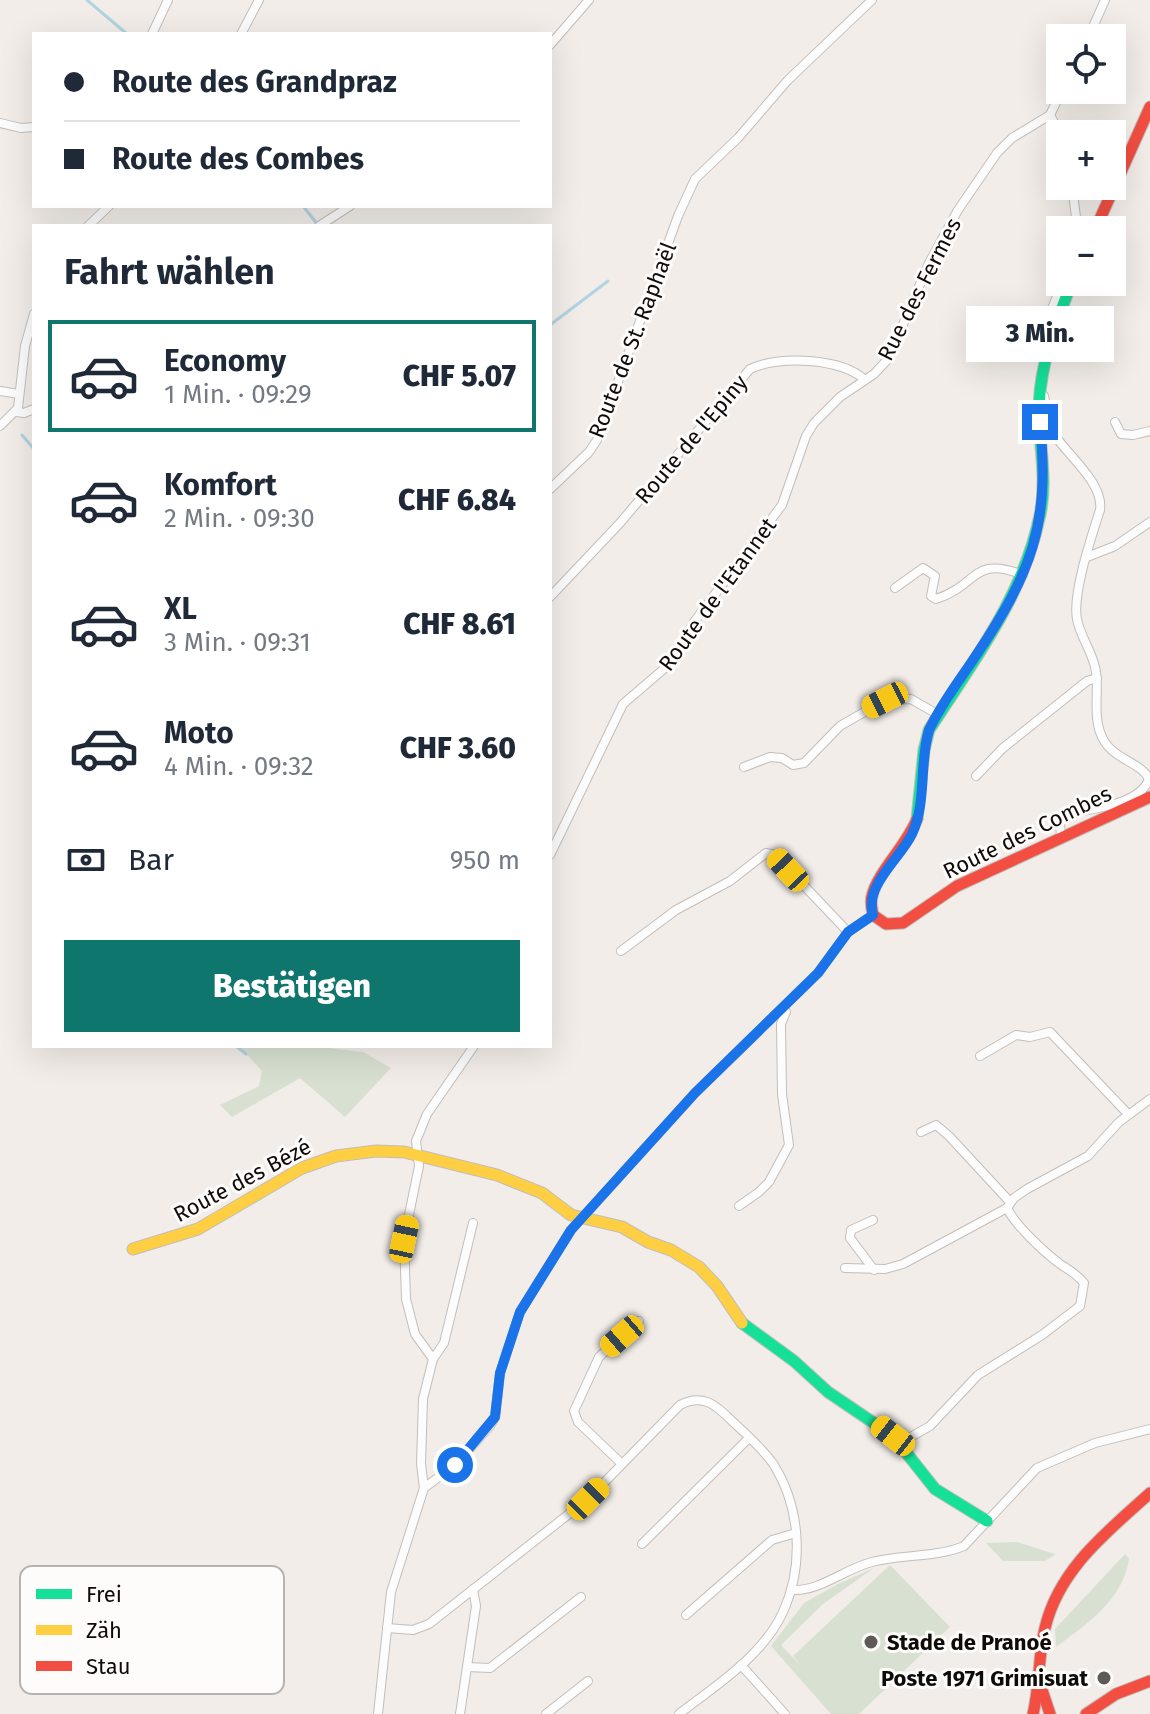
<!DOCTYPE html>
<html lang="de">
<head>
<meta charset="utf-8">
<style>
	:root { --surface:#fff; --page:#f6f6f7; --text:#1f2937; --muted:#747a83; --line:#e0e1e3; --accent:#0f766e }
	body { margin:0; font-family:"Fira Sans",sans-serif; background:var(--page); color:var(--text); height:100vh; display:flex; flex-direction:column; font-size:30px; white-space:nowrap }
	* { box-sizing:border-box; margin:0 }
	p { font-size:26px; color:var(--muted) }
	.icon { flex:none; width:44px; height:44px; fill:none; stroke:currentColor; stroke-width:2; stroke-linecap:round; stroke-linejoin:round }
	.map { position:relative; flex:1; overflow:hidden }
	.details { position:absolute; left:32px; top:224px; width:520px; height:824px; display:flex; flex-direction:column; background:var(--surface); border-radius:0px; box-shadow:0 8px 32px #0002 }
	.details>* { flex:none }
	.top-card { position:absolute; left:32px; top:32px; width:520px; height:176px; border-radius:0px; box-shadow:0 8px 32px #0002; display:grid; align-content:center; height:176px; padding:0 32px; background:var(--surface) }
	.tools { position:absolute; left:1046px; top:24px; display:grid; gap:16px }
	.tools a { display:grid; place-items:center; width:80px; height:80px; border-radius:0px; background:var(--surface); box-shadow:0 8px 32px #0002; font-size:40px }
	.end { position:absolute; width:36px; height:36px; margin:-18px; border:10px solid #1a73e8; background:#fff; box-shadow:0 0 0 4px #fff }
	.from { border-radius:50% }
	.bubble { position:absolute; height:56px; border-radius:0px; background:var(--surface); box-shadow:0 8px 32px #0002; font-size:26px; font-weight:800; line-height:56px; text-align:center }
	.car { position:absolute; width:24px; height:48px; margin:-24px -12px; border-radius:10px; box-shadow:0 0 6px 2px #0007; background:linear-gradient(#f5c518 24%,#345 0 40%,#f5c518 0 76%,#345 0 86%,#f5c518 0) }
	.top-card b { display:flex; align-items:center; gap:28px; height:76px; font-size:30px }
	.top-card b+b { border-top:2px solid var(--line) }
	.top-card i { width:20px; height:20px; background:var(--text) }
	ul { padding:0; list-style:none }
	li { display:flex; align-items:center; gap:24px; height:112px; margin:0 16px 12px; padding:0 16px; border:4px solid transparent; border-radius:0px }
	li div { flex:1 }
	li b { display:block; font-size:30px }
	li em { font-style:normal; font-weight:800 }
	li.on { border-color:var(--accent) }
	li>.icon { width:72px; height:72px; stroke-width:1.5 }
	h2 { padding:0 32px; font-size:36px; line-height:96px }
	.pay { display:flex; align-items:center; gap:20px; height:88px; padding:0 32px; font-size:30px }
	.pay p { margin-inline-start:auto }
	.button { display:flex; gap:16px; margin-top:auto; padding:16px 32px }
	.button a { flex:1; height:92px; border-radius:0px; background:var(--accent); color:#fff; font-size:32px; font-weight:800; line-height:92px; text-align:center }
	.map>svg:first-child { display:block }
	.green { fill:#d8e1d1 }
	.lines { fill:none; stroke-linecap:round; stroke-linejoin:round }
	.stream { stroke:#b2d3e2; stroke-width:3 }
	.street-casing { stroke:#c2bebb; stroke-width:10 }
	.fast-casing { stroke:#c2bebb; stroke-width:13 }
	.slow-casing { stroke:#c2bebb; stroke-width:13 }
	.jam-casing { stroke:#c2bebb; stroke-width:13 }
	.street { stroke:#fdfcfc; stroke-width:8 }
	.fast { stroke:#16e098; stroke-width:11 }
	.slow { stroke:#ffcf43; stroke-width:11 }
	.jam { stroke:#f24e42; stroke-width:11 }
	.route { stroke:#1a73e8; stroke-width:10 }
	.poi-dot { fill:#5e5a57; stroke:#fefcfa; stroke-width:3 }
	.labels { text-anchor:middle; stroke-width:6; stroke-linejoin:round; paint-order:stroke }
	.street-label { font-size:22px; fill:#0e0b09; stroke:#fefcfa }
	.poi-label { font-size:22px; font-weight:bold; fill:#0e0b09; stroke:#fefcfa; text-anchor:start }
	.key { fill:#fefcfa; stroke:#b6b4b2; stroke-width:2 }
	.key-label { font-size:22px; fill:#0e0b09 }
</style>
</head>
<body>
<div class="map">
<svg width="1150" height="1714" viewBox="0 0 1150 1714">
	<rect width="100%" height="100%" fill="#f2ede9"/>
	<g class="green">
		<polygon points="239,1046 310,1046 363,1052 391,1068 345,1117 300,1078 232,1117 220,1105 259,1086 262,1071"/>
		<polygon points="1017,1542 1055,1554 1056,1554 1045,1561 1003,1561 986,1543"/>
		<path d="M 1125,1554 L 1129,1559 C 1123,1600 1087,1624 1056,1647 L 1055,1629 Z"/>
		<polygon points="890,1565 950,1627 859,1714 831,1714 771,1646 804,1603 838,1584 874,1568 823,1604 781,1645 803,1668 793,1656"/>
	</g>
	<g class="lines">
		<g class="stream">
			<polyline points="87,0 127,34"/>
			<polyline points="303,206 318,225"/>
			<polyline points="550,325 608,281"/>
			<polyline points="22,435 34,449"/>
			<polyline points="236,1046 246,1054"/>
		</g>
		<defs>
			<g id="street">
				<polyline points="152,34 168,0"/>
				<polyline points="241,34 259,0"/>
				<polyline points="1088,38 1105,0"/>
				<polyline points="550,45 589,0"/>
				<polyline points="1050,115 1057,128 1060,144"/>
				<polyline points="0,123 21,128 34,127"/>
				<polyline points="1072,186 1076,217 1073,230"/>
				<polyline points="88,226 109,206"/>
				<polyline points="319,226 350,206"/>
				<polyline points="1051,335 1045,331 1045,326 1057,296 1060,275"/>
				<polyline points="0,391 19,394"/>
				<path d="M 1039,394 L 1044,396 C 1047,409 1048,422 1054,434 C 1067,455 1104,483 1100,510 C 1092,535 1072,594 1077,619 C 1080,637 1094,654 1096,672 C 1099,694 1092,718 1103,739 C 1114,760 1141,762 1149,779 C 1140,805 1090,809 1068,814 L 1060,823 L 1061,837"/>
				<polyline points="16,412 24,413 34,409"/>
				<polyline points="1115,422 1121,434 1133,435 1150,431"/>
				<polyline points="0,426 18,408 25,346 34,314"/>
				<polyline points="550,489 589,452 597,440 678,216 695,179 738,138 788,80 872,0"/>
				<polyline points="1087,557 1115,546 1150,522"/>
				<path d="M 895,588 L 923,568 L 935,576 L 931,596 L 936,599 C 979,585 972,555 1023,575"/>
				<path d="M 550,597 L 620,523 L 750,369 C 778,355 842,358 865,380"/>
				<polyline points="744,767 770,757 782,758 793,765 804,763 840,726 885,700 911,699 937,714"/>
				<polyline points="976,776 1003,748 1087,681 1097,678"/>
				<polyline points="550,855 623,704 672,662 694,622 782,505 806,436 814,423 840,397 874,374 889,358 928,265 958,210 997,153 1012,138 1050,115 1062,90"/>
				<polyline points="621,951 676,910 730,881 766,853 775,855 848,932"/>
				<polyline points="980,1056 1016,1035 1030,1037 1050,1032 1128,1114"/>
				<polyline points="921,1132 936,1125 949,1136 1010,1202"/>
				<polyline points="739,1206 759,1192 769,1182 789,1145 782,1094 781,1024 786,1012 784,1007"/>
				<polyline points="873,1220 851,1230 850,1238 874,1270"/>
				<polyline points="845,1268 885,1269 903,1264 1007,1208"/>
				<polyline points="433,1359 444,1343 473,1223"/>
				<path d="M 900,1443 L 930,1426 L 978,1375 L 1042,1335 L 1080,1306 L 1084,1283 C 1077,1274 1069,1270 1060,1264 C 1044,1252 1015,1225 1007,1208 L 1014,1198 L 1027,1189 L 1088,1156 L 1119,1122 L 1150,1099"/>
				<polyline points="622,1464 578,1422 574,1411 599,1357 639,1321"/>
				<polyline points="424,1488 455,1465 490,1426 495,1417 500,1373 520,1312 571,1230 695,1093 818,973 848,932 873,915"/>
				<polyline points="642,1544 749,1438"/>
				<path d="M 791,1590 C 820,1592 844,1569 872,1562 C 902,1554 935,1558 964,1546 L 1037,1468 L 1095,1443 L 1150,1429"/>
				<polyline points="686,1615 772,1540 796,1533"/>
				<path d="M 387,1628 L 413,1630 L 429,1624 L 588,1499 L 680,1405 C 703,1393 716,1405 732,1421 C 746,1434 764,1450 774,1465 C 801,1509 804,1566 783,1612 C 763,1656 715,1686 679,1714"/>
				<polyline points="741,1665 785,1714"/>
				<polyline points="467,1667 490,1668 581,1597"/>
				<polyline points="378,1714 391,1592 424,1488 421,1464 423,1399 433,1359 415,1334 406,1299 404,1239 419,1166 416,1141 427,1114 474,1046"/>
				<polyline points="460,1714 476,1606 473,1589"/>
				<polyline points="546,1714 588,1681"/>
			</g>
			<g id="fast">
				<path d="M 917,819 L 924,750 L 929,730 C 974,660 1023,597 1040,515 C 1048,478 1038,442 1039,405 C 1041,361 1056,322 1072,282"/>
				<polyline points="742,1323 794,1361 828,1392 893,1436 935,1489 987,1521"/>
			</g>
			<polyline id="slow" points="133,1249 198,1229 302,1168 336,1156 376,1151 404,1152 497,1175 542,1193 571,1215 622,1227 648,1242 671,1250 699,1267 717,1286 742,1323"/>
			<g id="jam">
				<polyline points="1095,230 1150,107"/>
				<path d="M 917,819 C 907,845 877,873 872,896 C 870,902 872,909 873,915 L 886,924 L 903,923 L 957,886 L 1150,797"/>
				<polyline points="1041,1687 1050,1714"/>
				<path d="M 1033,1714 C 1040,1686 1038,1656 1045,1628 C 1059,1569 1107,1532 1150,1493"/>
				<polyline points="1086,1714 1116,1694 1150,1681"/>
			</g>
		</defs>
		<use href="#street" class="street-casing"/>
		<use href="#fast" class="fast-casing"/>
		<use href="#slow" class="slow-casing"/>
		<use href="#jam" class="jam-casing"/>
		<use href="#street" class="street"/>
		<use href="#fast" class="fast"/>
		<use href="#slow" class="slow"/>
		<use href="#jam" class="jam"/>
	</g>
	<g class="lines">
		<path class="route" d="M 455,1465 L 495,1417 L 500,1373 L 520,1312 L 571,1230 L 695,1093 L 818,973 L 848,932 L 873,915 C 864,885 900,859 912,834 C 927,802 919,763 929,730 C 941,704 959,681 975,657 C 1032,572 1050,526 1040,422"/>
	</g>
	<g class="poi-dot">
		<circle cx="871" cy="1642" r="8"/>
		<circle cx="1104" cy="1678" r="8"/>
	</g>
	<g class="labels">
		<g class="street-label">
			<text transform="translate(919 289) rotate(-63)" y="8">Rue des Fermes</text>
			<text transform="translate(632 340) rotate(-69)" y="8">Route de St. Raphaël</text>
			<text transform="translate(691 439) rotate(-50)" y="8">Route de l'Epiny</text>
			<text transform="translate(717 594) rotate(-54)" y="8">Route de l'Etannet</text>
			<text transform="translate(1027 832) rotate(-26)" y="8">Route des Combes</text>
			<text transform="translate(242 1180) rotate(-28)" y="8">Route des Bézé</text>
		</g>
		<g class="poi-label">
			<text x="887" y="1650">Stade de Pranoé</text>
			<text x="1088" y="1686" text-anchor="end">Poste 1971 Grimisuat</text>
		</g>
	</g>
	<rect x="20" y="1566" width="264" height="128" rx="12" class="key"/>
	<rect x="36" y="1589" width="36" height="10" fill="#16e098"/>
	<rect x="36" y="1625" width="36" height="10" fill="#ffcf43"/>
	<rect x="36" y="1661" width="36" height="10" fill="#f24e42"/>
	<g class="key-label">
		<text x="86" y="1602">Frei</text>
		<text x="86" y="1638">Zäh</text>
		<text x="86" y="1674">Stau</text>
	</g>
</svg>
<div class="tools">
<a><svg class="icon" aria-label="locate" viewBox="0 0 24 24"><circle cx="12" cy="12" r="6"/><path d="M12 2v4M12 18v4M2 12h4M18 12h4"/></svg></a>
<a>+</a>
<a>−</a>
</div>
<i class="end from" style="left:455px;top:1465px"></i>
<i class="end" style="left:1040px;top:422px"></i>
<div class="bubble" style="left:966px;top:306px;width:148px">3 Min.</div>
<i class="car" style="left:885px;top:700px;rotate:243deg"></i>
<i class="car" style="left:788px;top:870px;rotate:317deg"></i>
<i class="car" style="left:404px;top:1239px;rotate:12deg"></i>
<i class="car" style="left:622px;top:1336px;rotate:229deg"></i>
<i class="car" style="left:893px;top:1436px;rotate:308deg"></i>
<i class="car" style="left:588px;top:1499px;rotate:45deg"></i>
<div class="top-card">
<b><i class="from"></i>Route des Grandpraz</b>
<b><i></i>Route des Combes</b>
</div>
<section class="details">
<h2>Fahrt wählen</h2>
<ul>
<li class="on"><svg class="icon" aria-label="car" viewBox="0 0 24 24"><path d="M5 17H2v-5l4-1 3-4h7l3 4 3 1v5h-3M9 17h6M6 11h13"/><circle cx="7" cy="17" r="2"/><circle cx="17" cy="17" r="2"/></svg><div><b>Economy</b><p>1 Min. · 09:29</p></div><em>CHF 5.07</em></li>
<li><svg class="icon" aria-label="car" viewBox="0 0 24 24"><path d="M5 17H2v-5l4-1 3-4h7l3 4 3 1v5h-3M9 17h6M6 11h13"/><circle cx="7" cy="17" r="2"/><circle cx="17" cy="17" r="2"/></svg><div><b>Komfort</b><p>2 Min. · 09:30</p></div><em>CHF 6.84</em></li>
<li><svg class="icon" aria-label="car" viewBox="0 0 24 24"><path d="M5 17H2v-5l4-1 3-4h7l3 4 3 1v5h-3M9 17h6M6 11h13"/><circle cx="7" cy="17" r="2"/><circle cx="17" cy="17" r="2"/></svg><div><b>XL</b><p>3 Min. · 09:31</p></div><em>CHF 8.61</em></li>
<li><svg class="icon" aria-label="car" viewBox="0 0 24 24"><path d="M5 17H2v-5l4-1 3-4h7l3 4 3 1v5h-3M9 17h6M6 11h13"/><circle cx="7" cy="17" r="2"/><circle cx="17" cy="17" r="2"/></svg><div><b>Moto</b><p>4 Min. · 09:32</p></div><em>CHF 3.60</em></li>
</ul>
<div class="pay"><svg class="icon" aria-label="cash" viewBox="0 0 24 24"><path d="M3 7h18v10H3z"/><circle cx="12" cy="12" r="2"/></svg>Bar<p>950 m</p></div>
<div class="button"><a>Bestätigen</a></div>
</section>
</div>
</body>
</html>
